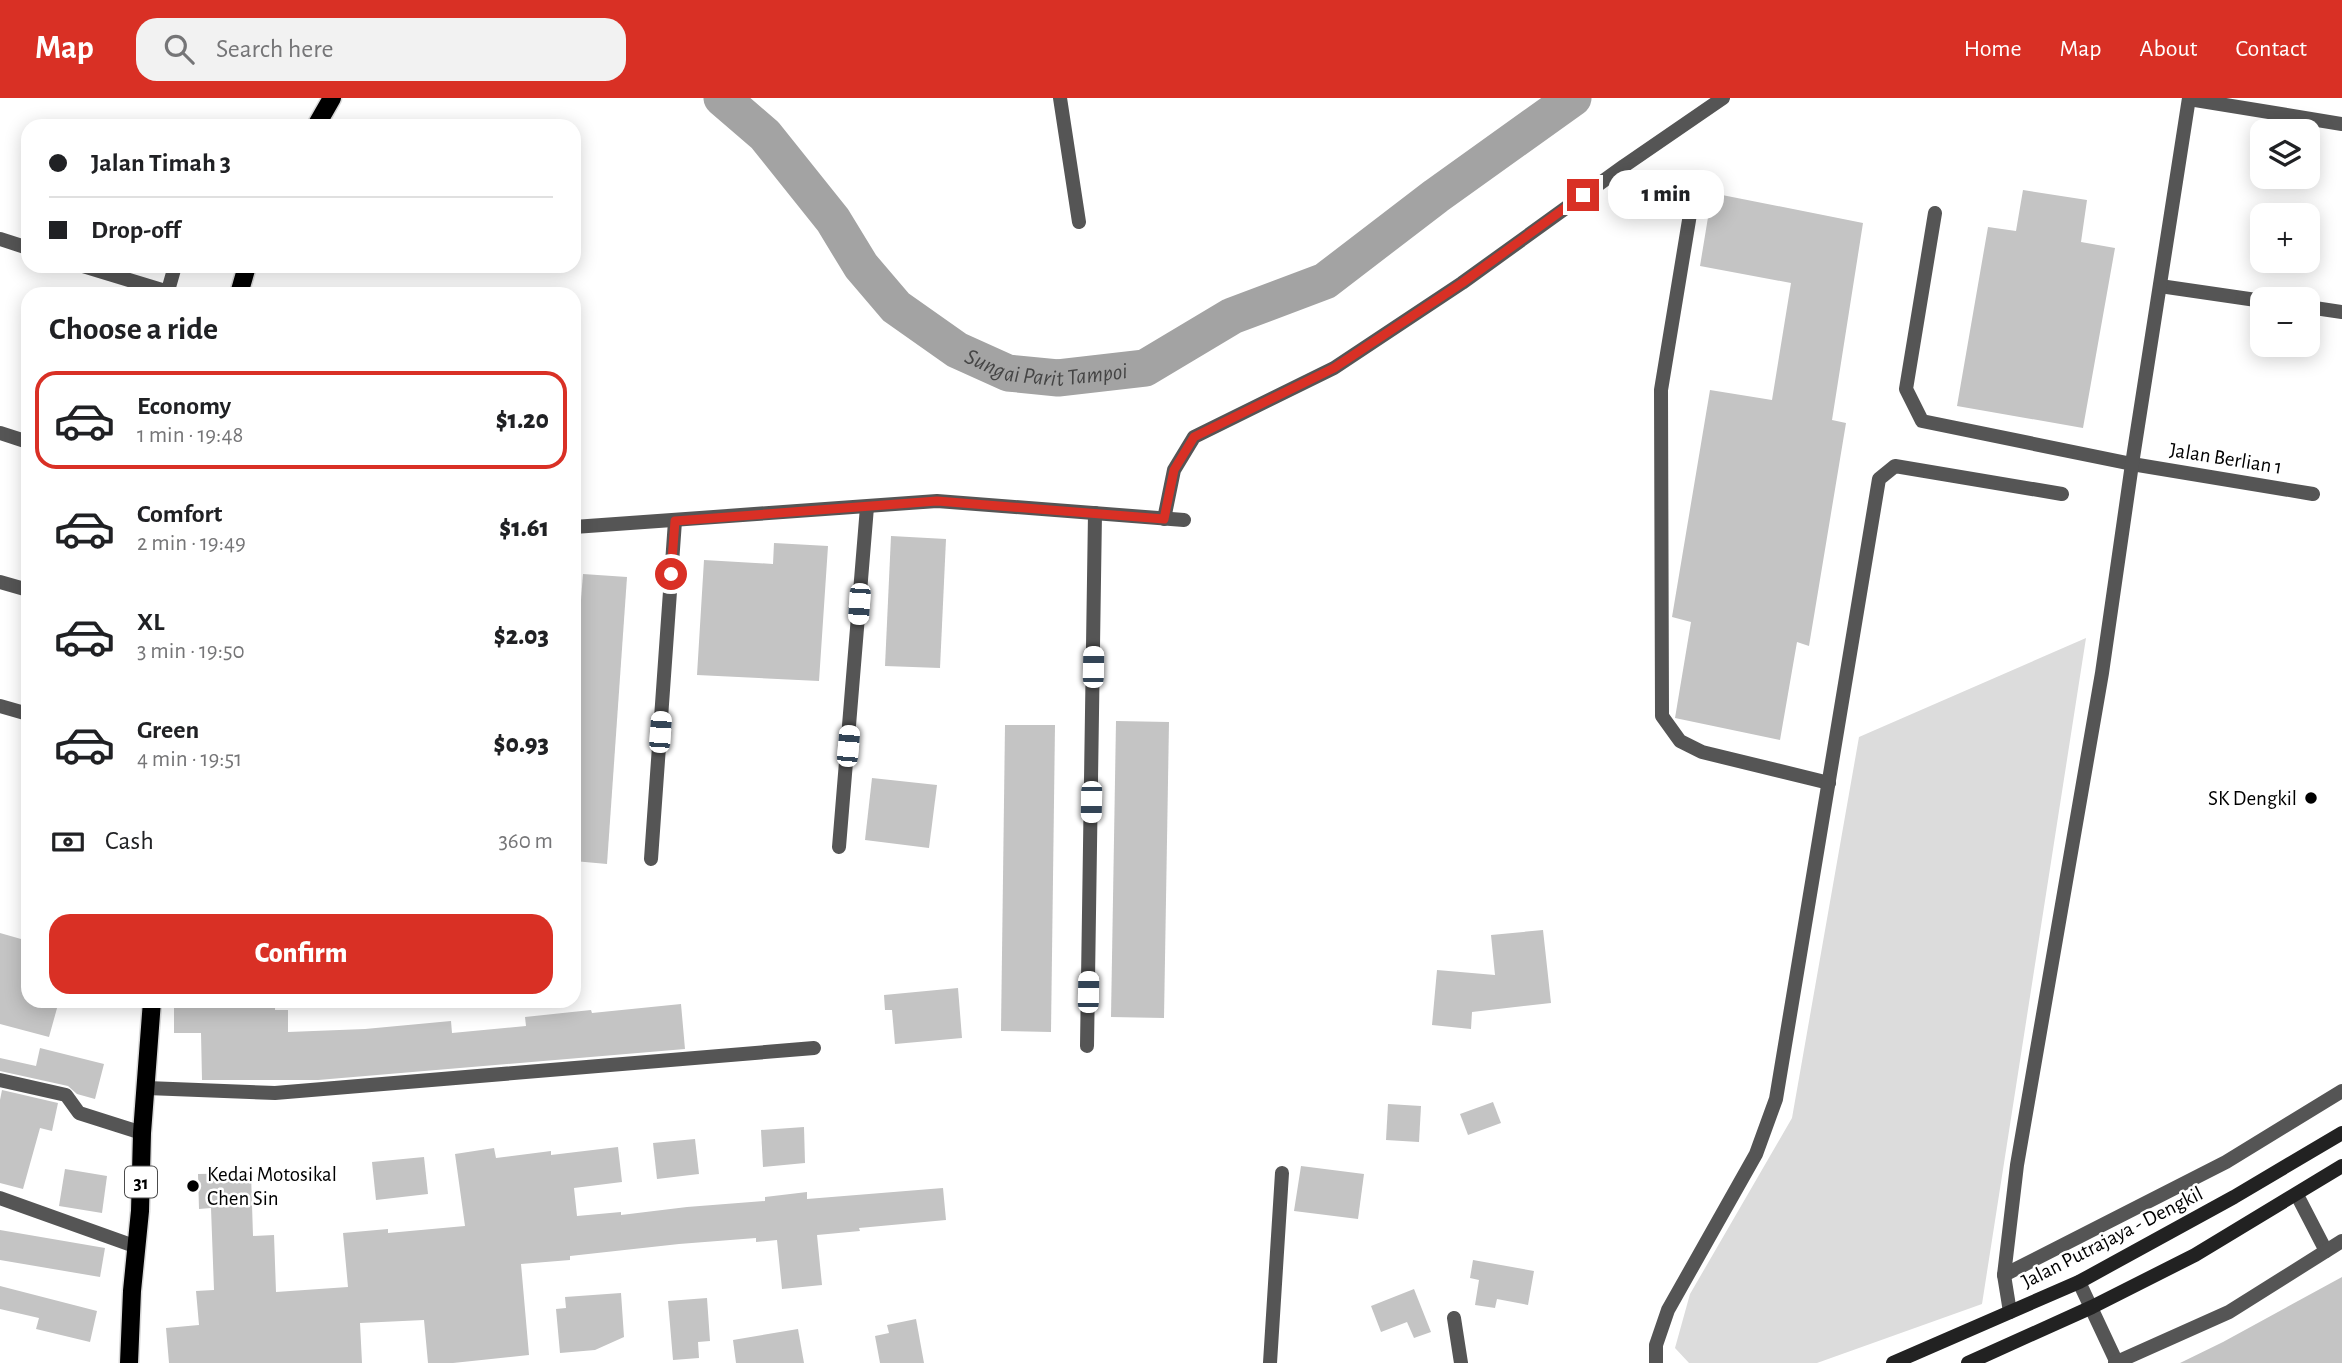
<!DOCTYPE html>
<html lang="en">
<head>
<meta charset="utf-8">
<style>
	:root { --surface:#fff; --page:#f2f2f2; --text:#202124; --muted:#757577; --line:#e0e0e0; --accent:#d93025 }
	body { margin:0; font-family:"Alegreya Sans",sans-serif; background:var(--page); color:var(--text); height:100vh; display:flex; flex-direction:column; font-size:26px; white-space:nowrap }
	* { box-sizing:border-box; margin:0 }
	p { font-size:23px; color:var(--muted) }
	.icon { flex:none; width:38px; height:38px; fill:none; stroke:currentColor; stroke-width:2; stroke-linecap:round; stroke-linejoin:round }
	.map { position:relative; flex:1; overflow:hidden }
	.panel { position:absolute; left:21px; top:189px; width:560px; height:721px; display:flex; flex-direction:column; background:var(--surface); border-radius:21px; box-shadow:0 4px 18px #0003 }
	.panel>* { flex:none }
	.hud { position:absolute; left:21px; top:21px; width:560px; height:154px; border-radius:21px; box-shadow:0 4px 18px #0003; display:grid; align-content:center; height:154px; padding:0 28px; background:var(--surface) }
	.buttons { position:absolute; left:2250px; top:21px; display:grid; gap:14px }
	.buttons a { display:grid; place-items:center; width:70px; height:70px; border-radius:14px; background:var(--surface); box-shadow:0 4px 18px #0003; font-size:35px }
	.end { position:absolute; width:32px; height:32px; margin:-16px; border:9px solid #d93025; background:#fff; box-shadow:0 0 0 4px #fff }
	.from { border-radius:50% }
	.bubble { position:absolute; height:49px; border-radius:21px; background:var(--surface); box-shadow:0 4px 18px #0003; font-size:23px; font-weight:800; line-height:49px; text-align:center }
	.car { position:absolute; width:21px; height:42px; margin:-21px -10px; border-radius:9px; box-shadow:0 0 5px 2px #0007; background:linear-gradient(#fff 24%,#345 0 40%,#fff 0 76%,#345 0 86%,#fff 0) }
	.hud b { display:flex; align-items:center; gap:24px; height:66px; font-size:26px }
	.hud b+b { border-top:2px solid var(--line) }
	.hud i { width:18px; height:18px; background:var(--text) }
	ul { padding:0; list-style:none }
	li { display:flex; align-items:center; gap:21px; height:98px; margin:0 14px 10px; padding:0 14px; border:4px solid transparent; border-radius:21px }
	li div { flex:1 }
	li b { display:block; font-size:26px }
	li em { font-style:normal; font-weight:800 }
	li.active { border-color:var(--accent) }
	li>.icon { width:63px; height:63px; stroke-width:1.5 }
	h2 { padding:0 28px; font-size:32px; line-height:84px }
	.pay { display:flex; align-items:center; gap:18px; height:77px; padding:0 28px; font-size:26px }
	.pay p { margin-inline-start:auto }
	.primary-button { display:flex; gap:14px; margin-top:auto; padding:14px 28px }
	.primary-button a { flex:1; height:80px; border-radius:21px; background:var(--accent); color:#fff; font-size:28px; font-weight:800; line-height:80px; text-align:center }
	header { display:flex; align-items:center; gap:42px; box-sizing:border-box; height:98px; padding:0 35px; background:var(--accent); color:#fff }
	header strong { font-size:33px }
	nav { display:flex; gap:38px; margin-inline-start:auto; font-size:24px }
	.search { width:490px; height:63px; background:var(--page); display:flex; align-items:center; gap:18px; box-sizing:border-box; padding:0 24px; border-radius:21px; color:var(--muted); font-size:26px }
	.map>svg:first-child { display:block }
	.green { fill:#dcdcdc }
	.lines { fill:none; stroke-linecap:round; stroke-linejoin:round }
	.river { stroke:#a3a3a3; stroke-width:37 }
	.building { fill:#c4c4c4 }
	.primary-casing { stroke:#dbdbdb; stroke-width:21 }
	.street { stroke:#555; stroke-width:14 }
	.secondary { stroke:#222; stroke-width:14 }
	.primary { stroke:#000; stroke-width:18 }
	.route { stroke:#d93025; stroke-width:9 }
	.poi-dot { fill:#000; stroke:#fff; stroke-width:2.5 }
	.labels { text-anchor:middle; stroke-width:5; stroke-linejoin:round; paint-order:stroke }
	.shield { fill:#fff; stroke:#4c4c4c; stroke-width:2 }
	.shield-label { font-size:19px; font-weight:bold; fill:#000 }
	.street-label { font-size:21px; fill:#000; stroke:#fff }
	.poi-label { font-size:21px; fill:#000; stroke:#fff; text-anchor:end }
	.water-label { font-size:23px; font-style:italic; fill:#444; stroke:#fff }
</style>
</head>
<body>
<header>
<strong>Map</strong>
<div class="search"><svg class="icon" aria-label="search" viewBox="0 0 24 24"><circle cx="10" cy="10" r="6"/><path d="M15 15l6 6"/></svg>Search here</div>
<nav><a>Home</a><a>Map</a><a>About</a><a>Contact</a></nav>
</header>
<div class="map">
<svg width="2342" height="1265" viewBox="0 0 2342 1265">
	<rect width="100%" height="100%" fill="#fff"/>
	<polygon class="green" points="2086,540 1982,1206 1817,1265 1689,1265 1675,1250 1690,1196 1792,1020 1859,639"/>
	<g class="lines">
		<path class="river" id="s1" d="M 722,0 L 765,37 L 833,122 L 861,168 L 896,209 L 957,252 L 1008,275 L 1058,280 L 1145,270 L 1232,218 L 1325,183 L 1436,98 L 1573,0"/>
	</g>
	<g class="building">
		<polygon points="2023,92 2087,102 2081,144 2115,150 2083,330 1957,308 1988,129 2016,133"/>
		<polygon points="1712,95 1863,125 1832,322 1846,325 1809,548 1797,544 1780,642 1675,620 1691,524 1672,519 1710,292 1772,302 1791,185 1700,168"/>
		<polygon points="891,438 946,441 940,570 885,568"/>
		<polygon points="774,445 828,448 819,583 697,577 704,462 773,466"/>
		<polygon points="583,476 627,479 607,766 574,763 574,591"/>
		<polygon points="1116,623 1169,624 1164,920 1111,919"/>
		<polygon points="1005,627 1055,627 1051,934 1001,933"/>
		<polygon points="872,680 937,687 929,750 865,742"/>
		<polygon points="1543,832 1551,905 1472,914 1471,931 1432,927 1437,872 1495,877 1491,837"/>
		<polygon points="0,835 28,843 28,903 59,903 49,939 0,926"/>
		<polygon points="958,890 962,940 895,946 892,912 885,912 884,897"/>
		<polygon points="201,903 275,903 275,912 288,912 288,934 365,931 451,923 452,935 526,928 525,919 591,912 592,915 681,906 685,951 318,982 202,982 201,935 174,935 174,909 201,909"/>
		<polygon points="40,950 104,966 95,1001 77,996 68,988 0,973 0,960 36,968"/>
		<polygon points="2,992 58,1005 52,1033 40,1030 23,1091 0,1085 0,1002"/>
		<polygon points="1493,1004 1501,1025 1468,1037 1460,1016"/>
		<polygon points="1388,1006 1421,1008 1419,1044 1386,1042"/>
		<polygon points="804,1029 805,1065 763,1069 761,1032"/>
		<polygon points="695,1041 699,1076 657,1081 653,1045"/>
		<polygon points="618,1049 622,1084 574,1090 577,1118 621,1114 621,1117 687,1109 765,1103 765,1099 807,1094 807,1101 943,1090 946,1122 859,1130 860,1133 817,1137 822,1187 782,1191 777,1142 756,1144 756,1140 679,1146 570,1158 570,1162 521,1166 529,1257 453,1265 428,1265 424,1222 360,1225 362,1265 169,1265 166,1230 199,1227 196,1193 214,1192 211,1110 199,1111 198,1076 251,1075 253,1138 274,1137 276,1194 348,1189 343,1135 388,1131 388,1135 465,1128 455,1056 494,1050 496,1060 551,1053 551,1057"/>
		<polygon points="424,1059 428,1096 376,1102 372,1064"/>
		<polygon points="1301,1068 1364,1076 1358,1121 1294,1113"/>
		<polygon points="65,1071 107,1078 102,1115 59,1108"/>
		<polygon points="0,1132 105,1150 100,1179 0,1162"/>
		<polygon points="1473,1162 1534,1173 1528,1207 1497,1201 1495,1210 1475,1207 1479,1182 1470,1180"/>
		<polygon points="2342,1179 2342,1265 2180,1265 2223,1244"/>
		<polygon points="0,1188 97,1213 90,1244 36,1231 39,1220 0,1211"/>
		<polygon points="1414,1191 1431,1234 1414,1240 1407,1224 1381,1234 1371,1208"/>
		<polygon points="621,1195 624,1239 595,1252 560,1255 556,1211 566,1210 565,1199"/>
		<polygon points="707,1200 710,1243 698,1244 699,1260 673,1262 668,1203"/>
		<polygon points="916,1221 924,1265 880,1265 875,1238 889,1235 887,1227"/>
		<polygon points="798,1231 804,1265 736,1265 733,1242"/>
	</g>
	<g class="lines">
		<defs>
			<g id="primary">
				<polyline points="316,28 332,0"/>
				<polyline points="239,196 247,168"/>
				<polyline points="129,1265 132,1193 140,1113 142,1035 152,903"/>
			</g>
		</defs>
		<use href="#primary" class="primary-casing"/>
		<g class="street">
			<polyline points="1060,0 1079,124"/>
			<polyline points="2189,1 2342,26"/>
			<polyline points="1692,104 1661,292 1662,618 1680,643 1702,654 1829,685"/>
			<polyline points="1935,115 1906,291 1922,323 2132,366 2313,396"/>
			<polyline points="0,141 28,150"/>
			<polyline points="83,168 175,196"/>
			<polyline points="2160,188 2263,203"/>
			<polyline points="167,196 175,168"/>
			<polyline points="2308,209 2342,214"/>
			<polyline points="0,335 28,344"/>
			<polyline points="1164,421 1174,372 1194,339 1334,270 1462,185 1624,68 1723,0"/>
			<polyline points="574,429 937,403 1184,422"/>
			<polyline points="0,484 28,492"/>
			<polyline points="0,608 28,616"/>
			<polyline points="839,749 867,409"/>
			<polyline points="651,761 675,423"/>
			<polyline points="1087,948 1095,415"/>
			<polyline points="0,982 66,997 79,1015 142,1035"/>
			<polyline points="147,990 275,995 814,950"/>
			<polyline points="2297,1097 2326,1153"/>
			<polyline points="0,1100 137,1149"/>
			<polyline points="2004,1177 2226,1064 2342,993"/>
			<polyline points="2079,1184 2117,1265"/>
			<polyline points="2010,1214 2004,1177 2017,1067 2102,575 2132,366 2189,0"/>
			<polyline points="1454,1220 1461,1265"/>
			<polyline points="1270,1265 1282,1075"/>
			<polyline points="1656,1265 1656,1247 1668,1212 1756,1056 1776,1001 1879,381 1895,368 2062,396"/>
			<polyline points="2115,1265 2229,1214 2342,1143"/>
		</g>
		<g class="secondary">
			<polyline points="1893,1265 2079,1184 2234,1099 2342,1035"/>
			<polyline points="1968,1265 2092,1209 2195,1157 2342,1068"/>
		</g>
		<use href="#primary" class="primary"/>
	</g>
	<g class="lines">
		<polyline class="route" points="671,476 675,423 937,403 1164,421 1174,372 1194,339 1334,270 1462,185 1583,97"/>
	</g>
	<g class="poi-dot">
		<circle cx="2311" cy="700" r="7"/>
		<circle cx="193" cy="1088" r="7"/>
	</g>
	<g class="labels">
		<rect class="shield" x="125" y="1068.5" width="32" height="31" rx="5"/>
		<g class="shield-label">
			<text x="141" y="1091">31</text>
		</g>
		<g class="street-label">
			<text transform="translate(2226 360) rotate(9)" y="7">Jalan Berlian 1</text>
			<text transform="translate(2112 1139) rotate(-27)" y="7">Jalan Putrajaya - Dengkil</text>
		</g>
		<g class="poi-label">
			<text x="2297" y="707">SK Dengkil</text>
			<text x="207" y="1083" text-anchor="start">Kedai Motosikal<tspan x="207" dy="24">Chen Sin</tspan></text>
		</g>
		<g class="water-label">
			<text dy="8" stroke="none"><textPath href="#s1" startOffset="441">Sungai Parit Tampoi</textPath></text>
		</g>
	</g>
</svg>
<div class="buttons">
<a><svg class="icon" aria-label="layers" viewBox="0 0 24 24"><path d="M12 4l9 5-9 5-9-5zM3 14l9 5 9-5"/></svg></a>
<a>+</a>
<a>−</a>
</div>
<i class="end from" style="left:671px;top:476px"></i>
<i class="end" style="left:1583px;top:97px"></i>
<div class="bubble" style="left:1608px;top:72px;width:116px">1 min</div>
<i class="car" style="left:859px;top:506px;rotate:184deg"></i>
<i class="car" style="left:1093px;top:569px;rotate:1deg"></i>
<i class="car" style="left:660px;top:634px;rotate:4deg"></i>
<i class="car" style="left:848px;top:648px;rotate:5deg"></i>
<i class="car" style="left:1091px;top:704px;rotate:181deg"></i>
<i class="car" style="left:1088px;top:894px;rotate:1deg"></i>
<div class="hud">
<b><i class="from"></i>Jalan Timah 3</b>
<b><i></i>Drop-off</b>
</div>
<section class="panel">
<h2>Choose a ride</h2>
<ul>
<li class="active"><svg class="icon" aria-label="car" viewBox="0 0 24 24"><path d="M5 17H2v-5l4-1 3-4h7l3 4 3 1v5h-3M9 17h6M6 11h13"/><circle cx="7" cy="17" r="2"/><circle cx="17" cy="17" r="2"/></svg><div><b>Economy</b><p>1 min · 19:48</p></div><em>$1.20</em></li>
<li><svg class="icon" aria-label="car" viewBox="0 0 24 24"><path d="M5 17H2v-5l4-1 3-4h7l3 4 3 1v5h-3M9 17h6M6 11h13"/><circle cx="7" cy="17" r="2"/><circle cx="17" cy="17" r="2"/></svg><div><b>Comfort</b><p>2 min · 19:49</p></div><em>$1.61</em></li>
<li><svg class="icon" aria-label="car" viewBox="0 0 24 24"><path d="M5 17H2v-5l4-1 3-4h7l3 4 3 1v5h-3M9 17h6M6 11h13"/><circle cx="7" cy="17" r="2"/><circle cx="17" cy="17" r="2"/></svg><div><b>XL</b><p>3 min · 19:50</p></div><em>$2.03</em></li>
<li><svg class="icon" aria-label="car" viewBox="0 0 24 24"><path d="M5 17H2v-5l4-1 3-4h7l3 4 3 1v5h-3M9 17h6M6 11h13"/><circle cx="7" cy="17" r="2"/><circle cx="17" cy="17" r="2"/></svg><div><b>Green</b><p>4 min · 19:51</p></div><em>$0.93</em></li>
</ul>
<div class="pay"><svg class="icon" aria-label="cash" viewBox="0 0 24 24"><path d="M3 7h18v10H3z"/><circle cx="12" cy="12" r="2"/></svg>Cash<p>360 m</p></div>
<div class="primary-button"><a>Confirm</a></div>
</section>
</div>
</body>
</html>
